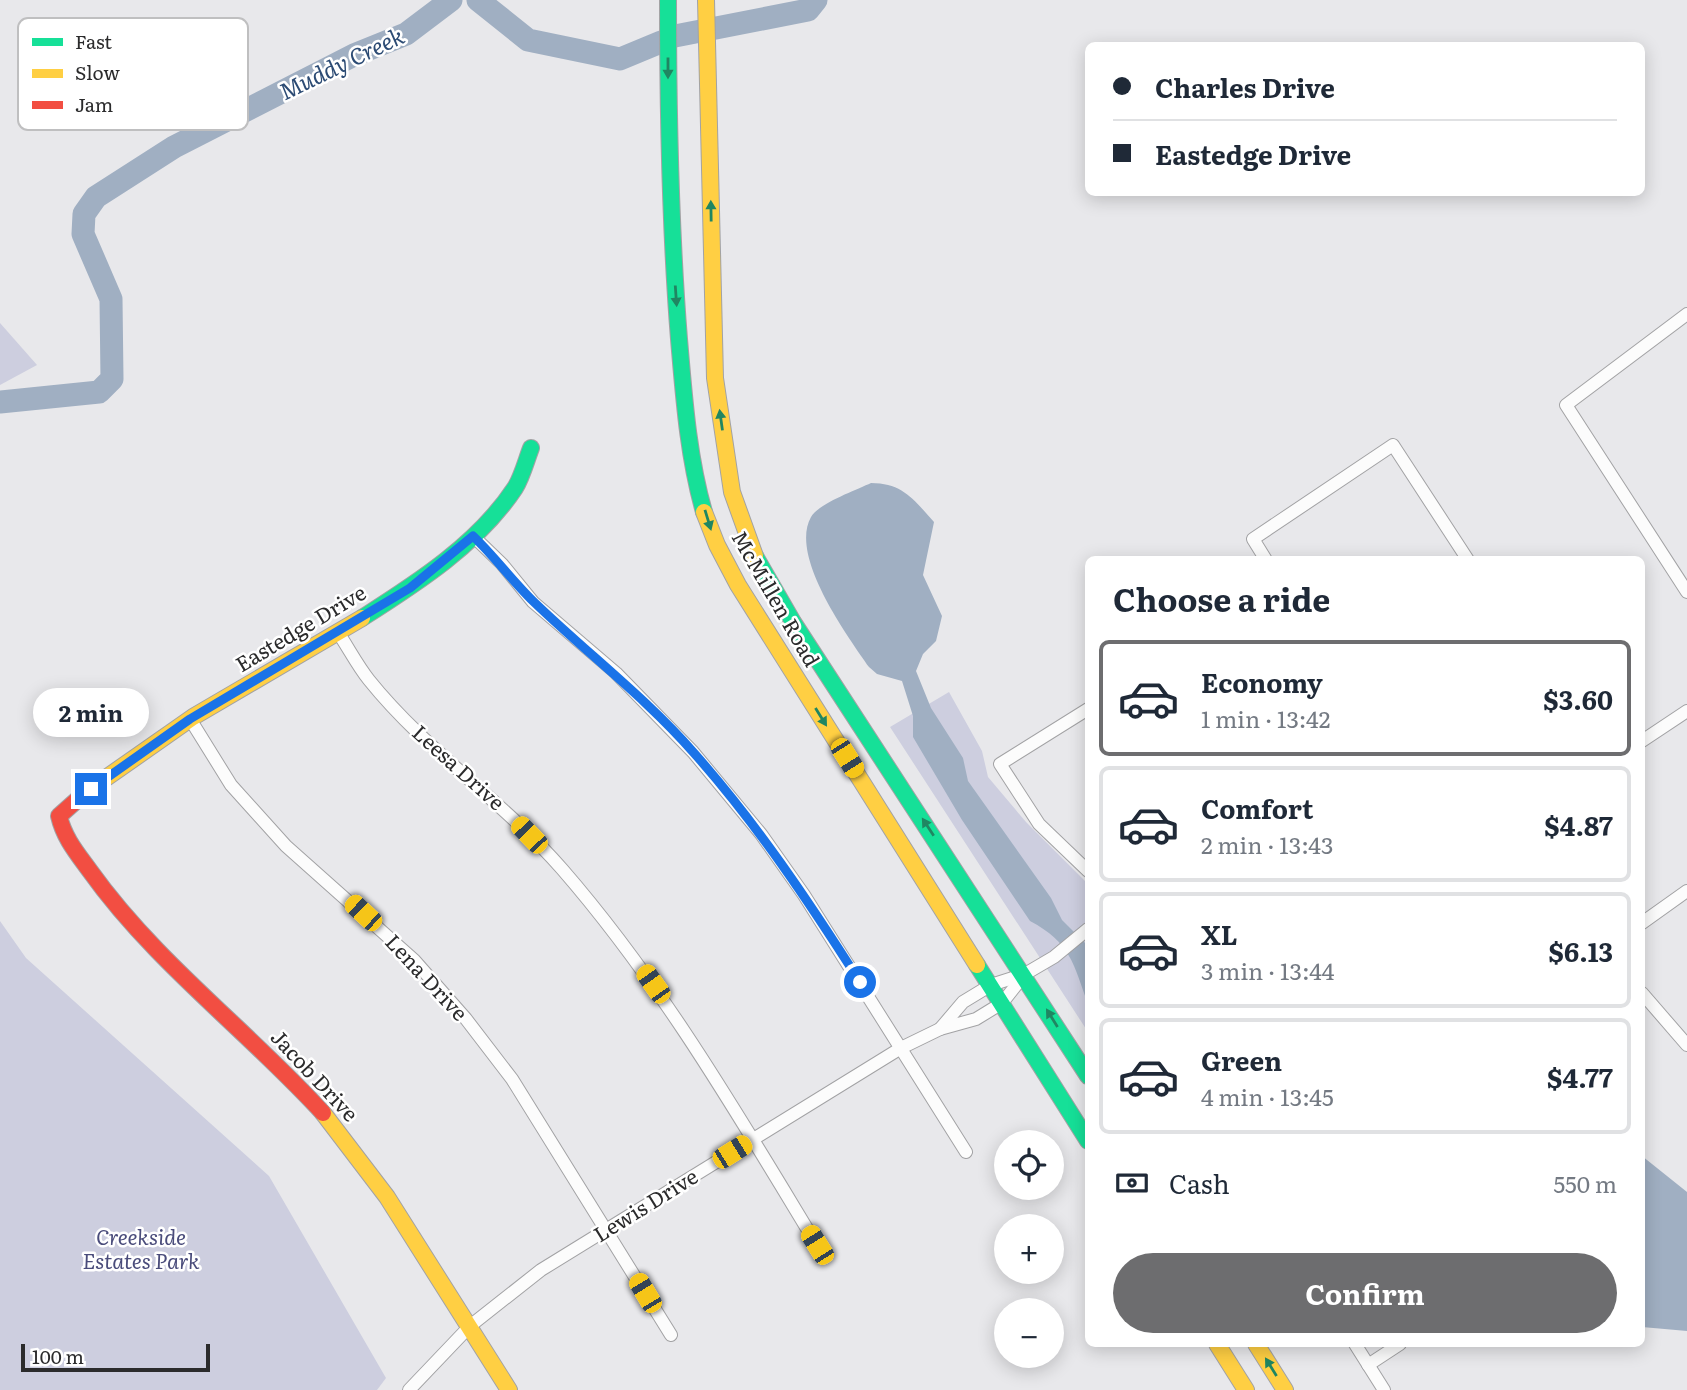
<!DOCTYPE html>
<html lang="en">
<head>
<meta charset="utf-8">
<style>
	:root { --surface:#fff; --page:#f6f6f7; --text:#1f2937; --muted:#747a83; --line:#e0e1e3; --accent:#6d6d6f }
	body { margin:0; font-family:Literata,serif; background:var(--page); color:var(--text); height:100vh; display:flex; flex-direction:column; font-size:26px; white-space:nowrap }
	* { box-sizing:border-box; margin:0 }
	p { font-size:23px; color:var(--muted) }
	.icon { flex:none; width:38px; height:38px; fill:none; stroke:currentColor; stroke-width:2; stroke-linecap:round; stroke-linejoin:round }
	.map { position:relative; flex:1; overflow:hidden }
	.side { position:absolute; left:1085px; top:556px; width:560px; height:791px; display:flex; flex-direction:column; background:var(--surface); border-radius:10px; box-shadow:0 4px 18px #0003 }
	.side>* { flex:none }
	.banner { position:absolute; left:1085px; top:42px; width:560px; height:154px; border-radius:10px; box-shadow:0 4px 18px #0003; display:grid; align-content:center; height:154px; padding:0 28px; background:var(--surface) }
	.tools { position:absolute; left:994px; top:1130px; display:grid; gap:14px }
	.tools a { display:grid; place-items:center; width:70px; height:70px; border-radius:50%; background:var(--surface); box-shadow:0 4px 18px #0003; font-size:35px }
	.scale { position:absolute; left:21px; bottom:18px; width:189px; box-sizing:border-box; padding-left:7px; border:4px solid #2b2b2c; border-top:0; font-size:19px; line-height:24px; white-space:nowrap; color:#2b2b2c; -webkit-text-stroke:5px #fff; paint-order:stroke }
	.end { position:absolute; width:32px; height:32px; margin:-16px; border:9px solid #1a73e8; background:#fff; box-shadow:0 0 0 4px #fff }
	.from { border-radius:50% }
	.bubble { position:absolute; height:49px; border-radius:24px; background:var(--surface); box-shadow:0 4px 18px #0003; font-size:23px; font-weight:700; line-height:49px; text-align:center }
	.car { position:absolute; width:21px; height:42px; margin:-21px -10px; border-radius:9px; box-shadow:0 0 5px 2px #0007; background:linear-gradient(#f5c518 24%,#345 0 40%,#f5c518 0 76%,#345 0 86%,#f5c518 0) }
	.banner b { display:flex; align-items:center; gap:24px; height:66px; font-size:26px }
	.banner b+b { border-top:2px solid var(--line) }
	.banner i { width:18px; height:18px; background:var(--text) }
	ul { padding:0; list-style:none }
	li { display:flex; align-items:center; gap:21px; height:116px; margin:0 14px 10px; padding:0 14px; border:4px solid var(--line); border-radius:10px }
	li div { flex:1 }
	li b { display:block; font-size:26px }
	li em { font-style:normal; font-weight:700 }
	li.selected { border-color:var(--accent) }
	li>.icon { width:63px; height:63px; stroke-width:1.5 }
	h2 { padding:0 28px; font-size:32px; line-height:84px }
	.pay { display:flex; align-items:center; gap:18px; height:77px; padding:0 28px; font-size:26px }
	.pay p { margin-inline-start:auto }
	.button { display:flex; gap:14px; margin-top:auto; padding:14px 28px }
	.button a { flex:1; height:80px; border-radius:42px; background:var(--accent); color:#fff; font-size:28px; font-weight:700; line-height:80px; text-align:center }
	.map>svg:first-child { display:block }
	.green { fill:#cdcedf }
	.water { fill:#a0afc2 }
	.lines { fill:none; stroke-linecap:round; stroke-linejoin:round }
	.river { stroke:#a0afc2; stroke-width:23 }
	.street-casing { stroke:#a2a2a4; stroke-width:14 }
	.fast-casing { stroke:#a2a2a4; stroke-width:18 }
	.slow-casing { stroke:#a2a2a4; stroke-width:18 }
	.jam-casing { stroke:#a2a2a4; stroke-width:18 }
	.street { stroke:#fcfcfc; stroke-width:12 }
	.fast { stroke:#16e098; stroke-width:16 }
	.slow { stroke:#ffcf43; stroke-width:16 }
	.jam { stroke:#f24e42; stroke-width:16 }
	.oneway { fill:#208662 }
	.route { stroke:#1a73e8; stroke-width:9 }
	.labels { text-anchor:middle; stroke-width:5; stroke-linejoin:round; paint-order:stroke }
	.street-label { font-size:21px; fill:#2b2b2c; stroke:#fff }
	.park-label { font-size:21px; font-style:italic; fill:#4a4c7b; stroke:#fff }
	.water-label { font-size:23px; font-style:italic; fill:#2c4b74; stroke:#fff }
	.key { fill:#fff; stroke:#bfbfc0; stroke-width:2 }
	.key-label { font-size:19px; fill:#2b2b2c }
</style>
</head>
<body>
<div class="map">
<svg width="1687" height="1390" viewBox="0 0 1687 1390">
	<rect width="100%" height="100%" fill="#e8e8eb"/>
	<g class="green">
		<polygon points="0,323 37,365 0,385"/>
		<polygon points="949,692 982,751 988,777 1026,822 1088,884 1088,1032 890,727"/>
		<polygon points="0,921 26,958 269,1176 386,1378 377,1390 0,1390"/>
	</g>
	<g class="water">
		<path d="M 871,483 C 903,483 914,500 934,522 L 923,575 L 942,616 L 936,641 L 923,654 L 916,671 L 931,708 L 963,758 L 968,781 L 1051,898 L 1062,920 L 1088,946 L 1088,1004 C 1073,963 1071,943 1030,921 L 962,820 L 913,737 L 913,716 L 902,681 L 877,674 L 869,667 C 847,635 789,556 811,517 C 818,504 856,490 871,483 Z"/>
		<polygon points="1642,1156 1687,1192 1687,1331 1642,1327"/>
	</g>
	<g class="lines">
		<g class="river">
			<polyline points="478,0 528,40 620,59 661,42"/>
			<polyline points="675,36 808,10 816,0"/>
			<polyline points="0,402 99,392 112,379 111,299 83,234 84,214 96,197 174,147 354,55 406,34 451,0"/>
		</g>
		<defs>
			<g id="street">
				<polyline points="1687,314 1566,405 1687,592"/>
				<polyline points="473,536 502,564 533,602 616,673 693,752 761,834 804,895 966,1152"/>
				<polyline points="1266,560 1253,539 1393,445 1468,560"/>
				<path d="M 337,631 C 348,647 357,665 369,680 C 426,751 503,801 562,869 C 662,984 738,1115 817,1245"/>
				<polyline points="1088,709 1000,764 1039,824 1088,871"/>
				<polyline points="190,719 231,785 286,846 414,960 466,1019 512,1079 671,1335"/>
				<polyline points="1642,741 1687,711"/>
				<polyline points="1642,923 1687,891"/>
				<polyline points="1642,993 1687,1045"/>
				<polyline points="940,1029 963,1002 991,985 1025,974 1054,957 1088,929"/>
				<polyline points="1355,1344 1384,1390"/>
				<polyline points="1368,1365 1400,1344"/>
				<polyline points="409,1390 470,1326 541,1270 901,1048 940,1029 976,1019 1002,1003 1025,974"/>
			</g>
			<g id="fast">
				<path d="M 668,0 C 668,113 670,226 679,339 C 684,397 688,456 704,512"/>
				<polyline points="755,556 793,622 1088,1076"/>
				<path d="M 362,618 C 417,583 478,544 515,488 C 522,477 526,461 531,448"/>
				<polyline points="977,965 1088,1141"/>
			</g>
			<g id="slow">
				<polyline points="706,0 715,378 732,492 755,556"/>
				<polyline points="704,512 717,545 738,585 977,965"/>
				<polyline points="86,792 193,717 362,618"/>
				<polyline points="323,1113 387,1197 509,1390"/>
				<polyline points="1217,1344 1246,1390"/>
				<polyline points="1256,1344 1285,1390"/>
			</g>
			<path id="jam" d="M 86,792 L 59,816 C 64,838 77,853 90,871 C 155,962 248,1031 323,1113"/>
		</defs>
		<use href="#street" class="street-casing"/>
		<use href="#fast" class="fast-casing"/>
		<use href="#slow" class="slow-casing"/>
		<use href="#jam" class="jam-casing"/>
		<use href="#street" class="street"/>
		<use href="#fast" class="fast"/>
		<use href="#slow" class="slow"/>
		<use href="#jam" class="jam"/>
	</g>
	<defs><path id="oneway-solid" d="M-6-.8H1V-3.2L6.5 0L1 3.2V.8H-6Z" transform="scale(1.75)"/></defs>
	<g class="oneway">
		<use href="#oneway-solid" transform="translate(668 68) rotate(90)"/>
		<use href="#oneway-solid" transform="translate(711 211) rotate(-91)"/>
		<use href="#oneway-solid" transform="translate(676 296) rotate(86)"/>
		<use href="#oneway-solid" transform="translate(721 420) rotate(-98)"/>
		<use href="#oneway-solid" transform="translate(708 520) rotate(73)"/>
		<use href="#oneway-solid" transform="translate(821 717) rotate(58)"/>
		<use href="#oneway-solid" transform="translate(928 827) rotate(-123)"/>
		<use href="#oneway-solid" transform="translate(1052 1018) rotate(-122)"/>
		<use href="#oneway-solid" transform="translate(1271 1367) rotate(-122)"/>
	</g>
	<g class="lines">
		<path class="route" d="M 91,789 L 190,719 L 410,588 L 473,536 C 495,557 513,582 535,603 C 588,654 646,698 694,753 C 757,824 809,902 860,982"/>
	</g>
	<g class="labels">
		<g class="street-label">
			<text transform="translate(775 599) rotate(60)" y="7">McMillen Road</text>
			<text transform="translate(301 629) rotate(-31)" y="7">Eastedge Drive</text>
			<text transform="translate(458 768) rotate(42)" y="7">Leesa Drive</text>
			<text transform="translate(426 978) rotate(47)" y="7">Lena Drive</text>
			<text transform="translate(314 1076) rotate(47)" y="7">Jacob Drive</text>
			<text transform="translate(646 1206) rotate(-32)" y="7">Lewis Drive</text>
		</g>
		<g class="park-label">
			<text x="141" y="1245">Creekside<tspan x="141" dy="24">Estates Park</tspan></text>
		</g>
		<g class="water-label">
			<text transform="translate(342 64) rotate(-26)" y="8">Muddy Creek</text>
		</g>
	</g>
	<rect x="18" y="18" width="230" height="112" rx="10" class="key"/>
	<rect x="32" y="38" width="31" height="8" fill="#16e098"/>
	<rect x="32" y="69" width="31" height="9" fill="#ffcf43"/>
	<rect x="32" y="101" width="31" height="8" fill="#f24e42"/>
	<g class="key-label">
		<text x="75" y="49">Fast</text>
		<text x="75" y="80">Slow</text>
		<text x="75" y="112">Jam</text>
	</g>
</svg>
<div class="tools">
<a><svg class="icon" aria-label="locate" viewBox="0 0 24 24"><circle cx="12" cy="12" r="6"/><path d="M12 2v4M12 18v4M2 12h4M18 12h4"/></svg></a>
<a>+</a>
<a>−</a>
</div>
<div class="scale">100 m</div>
<i class="end from" style="left:860px;top:982px"></i>
<i class="end" style="left:91px;top:789px"></i>
<div class="bubble" style="left:33px;top:688px;width:116px">2 min</div>
<i class="car" style="left:847px;top:758px;rotate:148deg"></i>
<i class="car" style="left:529px;top:835px;rotate:316deg"></i>
<i class="car" style="left:363px;top:913px;rotate:313deg"></i>
<i class="car" style="left:653px;top:984px;rotate:325deg"></i>
<i class="car" style="left:732px;top:1152px;rotate:58deg"></i>
<i class="car" style="left:817px;top:1245px;rotate:328deg"></i>
<i class="car" style="left:645px;top:1293px;rotate:329deg"></i>
<div class="banner">
<b><i class="from"></i>Charles Drive</b>
<b><i></i>Eastedge Drive</b>
</div>
<section class="side">
<h2>Choose a ride</h2>
<ul>
<li class="selected"><svg class="icon" aria-label="car" viewBox="0 0 24 24"><path d="M5 17H2v-5l4-1 3-4h7l3 4 3 1v5h-3M9 17h6M6 11h13"/><circle cx="7" cy="17" r="2"/><circle cx="17" cy="17" r="2"/></svg><div><b>Economy</b><p>1 min · 13:42</p></div><em>$3.60</em></li>
<li><svg class="icon" aria-label="car" viewBox="0 0 24 24"><path d="M5 17H2v-5l4-1 3-4h7l3 4 3 1v5h-3M9 17h6M6 11h13"/><circle cx="7" cy="17" r="2"/><circle cx="17" cy="17" r="2"/></svg><div><b>Comfort</b><p>2 min · 13:43</p></div><em>$4.87</em></li>
<li><svg class="icon" aria-label="car" viewBox="0 0 24 24"><path d="M5 17H2v-5l4-1 3-4h7l3 4 3 1v5h-3M9 17h6M6 11h13"/><circle cx="7" cy="17" r="2"/><circle cx="17" cy="17" r="2"/></svg><div><b>XL</b><p>3 min · 13:44</p></div><em>$6.13</em></li>
<li><svg class="icon" aria-label="car" viewBox="0 0 24 24"><path d="M5 17H2v-5l4-1 3-4h7l3 4 3 1v5h-3M9 17h6M6 11h13"/><circle cx="7" cy="17" r="2"/><circle cx="17" cy="17" r="2"/></svg><div><b>Green</b><p>4 min · 13:45</p></div><em>$4.77</em></li>
</ul>
<div class="pay"><svg class="icon" aria-label="cash" viewBox="0 0 24 24"><path d="M3 7h18v10H3z"/><circle cx="12" cy="12" r="2"/></svg>Cash<p>550 m</p></div>
<div class="button"><a>Confirm</a></div>
</section>
</div>
</body>
</html>
